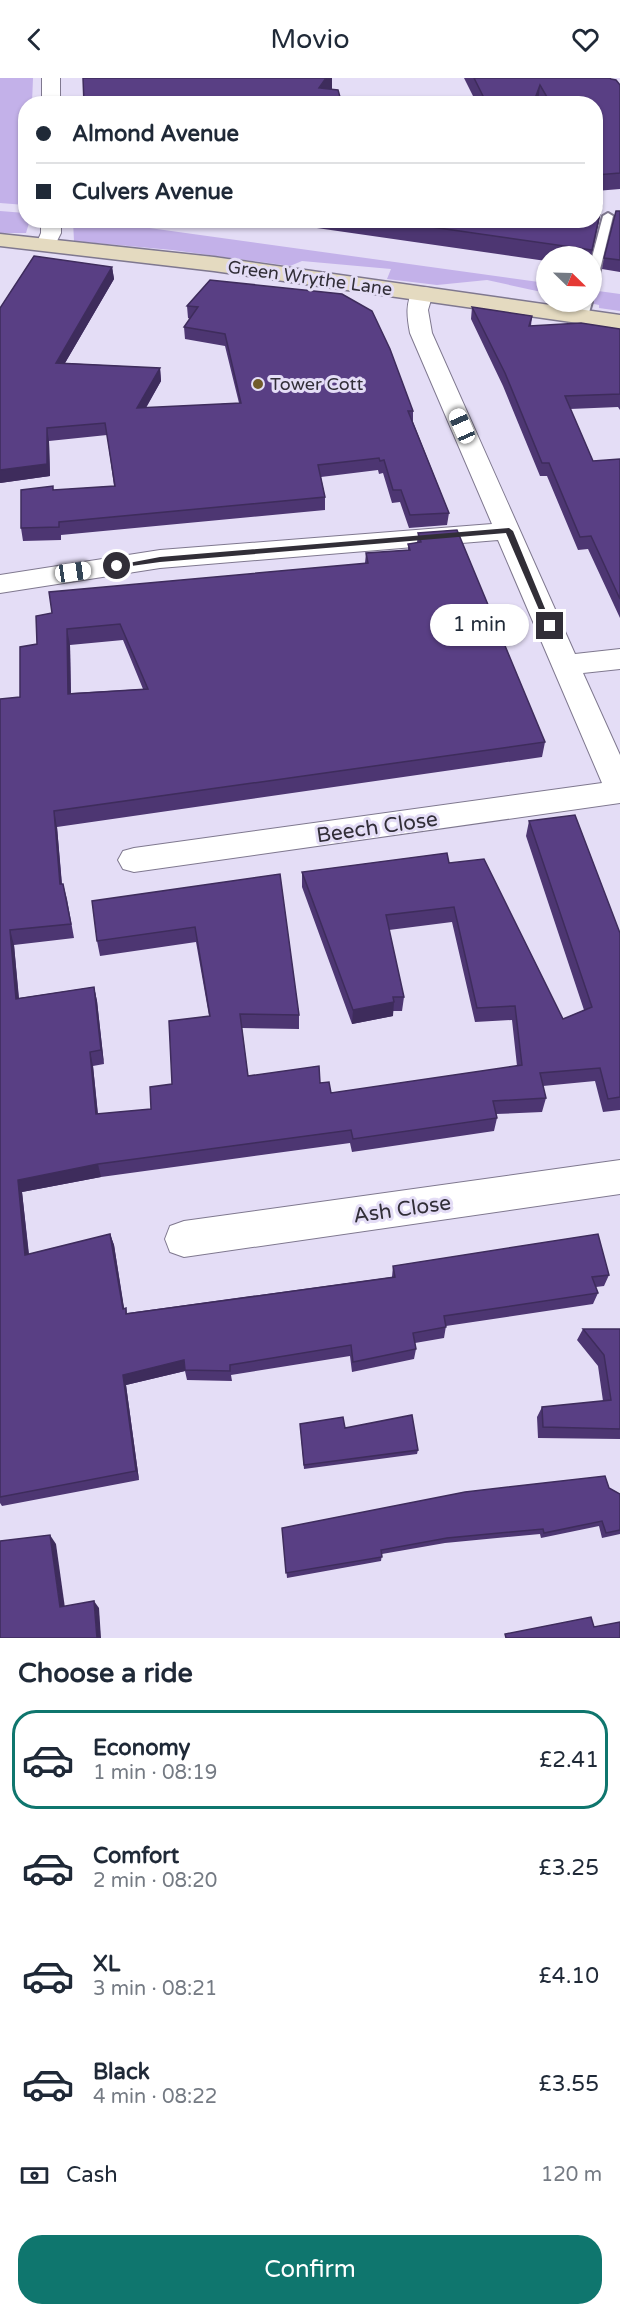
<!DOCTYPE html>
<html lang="en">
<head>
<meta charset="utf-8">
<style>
	:root { --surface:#fff; --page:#f2f2f3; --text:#1f2937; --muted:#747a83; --line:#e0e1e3; --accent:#0f766e }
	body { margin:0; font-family:"Varela Round",sans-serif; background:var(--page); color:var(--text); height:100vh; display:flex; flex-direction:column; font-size:22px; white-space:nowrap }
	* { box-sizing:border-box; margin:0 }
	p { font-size:20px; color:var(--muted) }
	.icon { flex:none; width:33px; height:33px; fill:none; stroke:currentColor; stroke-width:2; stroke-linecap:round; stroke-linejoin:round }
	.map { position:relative; height:1560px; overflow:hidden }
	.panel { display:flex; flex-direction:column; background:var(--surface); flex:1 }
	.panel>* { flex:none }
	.hud { position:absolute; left:18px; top:18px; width:585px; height:132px; border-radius:24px; box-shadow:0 2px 4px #0004; display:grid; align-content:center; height:132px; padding:0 18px; background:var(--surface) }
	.needle { width:39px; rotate:113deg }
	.tools { position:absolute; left:536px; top:168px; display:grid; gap:12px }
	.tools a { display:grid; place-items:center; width:66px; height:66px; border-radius:50%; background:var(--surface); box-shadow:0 2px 4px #0004; font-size:30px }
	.end { position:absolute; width:27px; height:27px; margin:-14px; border:8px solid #312e37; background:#fff; box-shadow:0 0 0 3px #fff }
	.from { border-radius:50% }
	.bubble { position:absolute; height:42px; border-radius:21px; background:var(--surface); box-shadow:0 2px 4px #0004; font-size:20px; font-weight:600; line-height:42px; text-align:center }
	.car { position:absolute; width:18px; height:36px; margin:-18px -9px; border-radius:8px; box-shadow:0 0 4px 2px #0007; background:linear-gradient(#fff 24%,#345 0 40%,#fff 0 76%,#345 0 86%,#fff 0) }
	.hud b { display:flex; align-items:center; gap:21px; height:57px; font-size:22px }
	.hud b+b { border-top:2px solid var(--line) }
	.hud i { width:15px; height:15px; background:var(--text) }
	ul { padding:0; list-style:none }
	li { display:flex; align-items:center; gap:18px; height:99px; margin:0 12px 9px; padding:0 6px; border:3px solid transparent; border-radius:24px }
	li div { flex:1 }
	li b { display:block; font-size:22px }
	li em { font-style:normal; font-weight:600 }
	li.selected { border-color:var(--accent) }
	li>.icon { width:54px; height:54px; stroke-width:1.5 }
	h2 { padding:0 18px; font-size:27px; line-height:72px }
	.pay { display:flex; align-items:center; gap:15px; height:66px; padding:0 18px; font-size:22px }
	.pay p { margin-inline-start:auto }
	.action { display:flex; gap:12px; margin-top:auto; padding:12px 18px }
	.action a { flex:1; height:69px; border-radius:24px; background:var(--accent); color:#fff; font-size:24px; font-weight:600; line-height:69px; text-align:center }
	header { display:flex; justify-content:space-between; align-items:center; height:78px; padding:0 18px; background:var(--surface); font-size:27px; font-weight:600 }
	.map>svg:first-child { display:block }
	.green { fill:#c3b1e9 }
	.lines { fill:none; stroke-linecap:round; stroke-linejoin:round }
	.lane-casing { stroke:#7f788f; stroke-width:4 }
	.street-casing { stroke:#7f788f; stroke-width:2 }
	.secondary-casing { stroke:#7f788f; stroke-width:3 }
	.lane { fill:#fff; fill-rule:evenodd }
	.street { fill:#fff; fill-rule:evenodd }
	.secondary { fill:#e4dac0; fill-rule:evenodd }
	.wall { fill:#4d3672; fill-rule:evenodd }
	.shaded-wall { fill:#3e2c5c }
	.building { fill:#593f84; stroke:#3e2c5c; stroke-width:1.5; fill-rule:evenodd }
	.route { fill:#312e37 }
	.poi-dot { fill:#715c2b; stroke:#e4ddf6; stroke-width:2 }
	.labels { text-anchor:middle; stroke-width:6; stroke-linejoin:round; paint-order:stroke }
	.far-street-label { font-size:18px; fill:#312e37; stroke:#e4ddf6 }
	.far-poi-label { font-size:18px; fill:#312e37; stroke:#e4ddf6; text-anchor:start }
	.street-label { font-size:21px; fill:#312e37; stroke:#e4ddf6 }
</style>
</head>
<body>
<header><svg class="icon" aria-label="back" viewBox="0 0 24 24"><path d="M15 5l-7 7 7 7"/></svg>Movio<svg class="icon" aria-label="heart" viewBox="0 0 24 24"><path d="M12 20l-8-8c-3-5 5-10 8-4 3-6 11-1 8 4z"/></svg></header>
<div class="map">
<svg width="620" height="1560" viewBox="0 0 620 1560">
	<rect width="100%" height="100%" fill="#e4ddf6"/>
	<g class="green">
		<polygon points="0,0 33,0 32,25 26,26 25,127 0,125"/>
		<polygon points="0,133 25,135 26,142 29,145 26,155 0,155"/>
		<polygon points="73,143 99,143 546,205 546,215 487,202 437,207 387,201 391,191 302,183 290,188 172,172 74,163"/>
		<polygon points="591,212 620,216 620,233 599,230 599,227 585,224 591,224"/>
	</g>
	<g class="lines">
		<defs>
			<g id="lane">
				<polygon points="608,135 613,138 597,204 591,207 591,183 603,138"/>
				<polygon points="580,224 592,224 588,238 582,241 576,238"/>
			</g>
			<g id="street">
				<rect x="42" y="0" width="18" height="26"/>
				<polygon points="41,142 61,142 61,155 53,171 39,171 36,167 41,155"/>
				<path d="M 422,209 L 430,210 L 433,215 L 428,232 L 432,255 L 575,576 L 620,571 L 620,591 L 583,595 L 620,677 L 620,725 L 134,794 L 123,791 L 118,782 L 123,773 L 134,770 L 602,705 L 498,462 L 160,490 L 0,515 L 0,497 L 160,472 L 492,446 L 410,255 C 407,239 405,225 414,210 Z"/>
				<polygon points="620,1082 620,1116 184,1179 170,1174 165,1161 170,1148 184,1143"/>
			</g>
			<polygon id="secondary" points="0,156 214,179 620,237 620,251 214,193 0,168"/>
		</defs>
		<use href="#lane" class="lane-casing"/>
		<use href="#street" class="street-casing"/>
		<use href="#secondary" class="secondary-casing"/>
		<use href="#lane" class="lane"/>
		<use href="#street" class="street"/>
		<use href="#secondary" class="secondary"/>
	</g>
	<g class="wall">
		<polygon points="464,0 610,0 620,7 620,111 596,113 596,26 540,26 538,24 538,26 477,26"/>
		<polygon points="620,133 620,194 602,191 604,180"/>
		<polygon points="244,142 596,142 599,143 591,178 546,178 546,183 289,146 287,148"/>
		<polygon points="112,189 114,201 65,285 160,290 161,303 146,330 239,325 225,268 185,261 184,249 190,241 188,240 187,228 210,202 413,333 413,344 449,435 447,447 409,450 400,424 392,425 383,395 379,396 378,392 321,399 325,419 325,432 61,457 61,462 23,463 21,450 54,412 114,408 107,357 49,363 50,398 0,405"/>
		<polygon points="472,229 532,238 531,248 620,251 620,332 618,329 570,331 593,383 620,381 620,540 588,471 578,472 547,398 540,398 503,308 471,241"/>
		<path d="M 418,455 L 545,664 L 542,679 L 57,749 L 62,806 L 63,806 L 67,821 L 74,860 L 14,867 L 19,920 L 94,909 L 97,923 L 104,986 L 93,988 L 98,1036 L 151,1031 L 172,1006 L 209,938 L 196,864 L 100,878 L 97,863 L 280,796 L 299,937 L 299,951 L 242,950 L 248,998 L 320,1005 L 331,1015 L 517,988 L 512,942 L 475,944 L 452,844 L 389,852 L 404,919 L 402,933 L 393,933 L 393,938 L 352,946 L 302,809 L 302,794 L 449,785 L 563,941 L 584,932 L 526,758 L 529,743 L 620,855 L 620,1032 L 603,1034 L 595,1003 L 543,1008 L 546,1020 L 542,1034 L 496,1036 L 497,1040 L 494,1053 L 352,1074 L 350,1065 L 101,1099 L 22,1114 L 29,1176 L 110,1156 L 114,1167 L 124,1231 L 126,1230 L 127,1235 L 392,1199 L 393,1188 L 609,1197 L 604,1208 L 596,1209 L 598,1215 L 593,1226 L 446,1248 L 444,1260 L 415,1265 L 416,1271 L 414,1281 L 352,1294 L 350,1278 L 231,1297 L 232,1303 L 187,1302 L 185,1293 L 126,1307 L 139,1402 L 2,1428 L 0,1425 L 0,621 L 20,619 L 37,566 L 36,538 L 365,485 L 366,475 L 408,472 L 408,466 L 417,465 ZM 123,562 L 143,611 L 71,615 L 70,567 Z"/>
		<polygon points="583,1251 620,1251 620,1361 538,1360 537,1339 542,1329 603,1323 598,1288 577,1262"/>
		<polygon points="300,1346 345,1350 418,1372 417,1376 304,1391"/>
		<polygon points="609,1410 620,1416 620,1456 602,1460 599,1448 541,1460 540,1456 445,1465 382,1476 381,1483 287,1500 282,1450"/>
	</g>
	<g class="shaded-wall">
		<polygon points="326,0 332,0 332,14 319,10"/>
		<polygon points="540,7 538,26 533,26"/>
		<polygon points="602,126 599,143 591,179 592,172"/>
		<polygon points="112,189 114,201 58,297 56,285"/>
		<polygon points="160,290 161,303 138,343 137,330"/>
		<polygon points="47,350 49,363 50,398 0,405 0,392"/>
		<polygon points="67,551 70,567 71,631 68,616"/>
		<polygon points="54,733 57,749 63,821 60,806"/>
		<polygon points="10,852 14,867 20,935 16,921"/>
		<polygon points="94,909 97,923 104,986 101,972"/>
		<polygon points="394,924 393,938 352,946 353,932"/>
		<polygon points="90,974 93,988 99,1049 96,1036"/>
		<polygon points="98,1086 101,1099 22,1114 30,1189 25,1177 18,1102"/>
		<polygon points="110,1156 114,1167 126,1242 123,1231"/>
		<polygon points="184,1282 185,1293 126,1307 139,1402 136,1393 123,1297"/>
		<polygon points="50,1457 56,1466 66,1537 60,1529"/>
		<polygon points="94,1523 99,1530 101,1560 97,1560"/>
	</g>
	<g class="building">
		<polygon points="83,0 326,0 319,10 338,12 342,26 84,26"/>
		<polygon points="474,0 610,0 611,1 616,2 620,7 620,95 596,97 596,26 551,26 540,7 533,26 487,26"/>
		<polygon points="596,125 602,126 592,172 383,142 596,142"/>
		<polygon points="616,133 620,133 620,182 604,180"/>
		<polygon points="34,178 112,189 56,285 160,290 137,330 241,325 225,256 184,249 198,229 187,228 210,202 342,216 372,233 390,271 413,333 408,333 449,435 410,437 401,412 393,412 384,382 380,383 379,380 318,387 325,419 59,444 59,449 21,450 21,412 53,408 53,412 115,408 105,345 47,350 47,386 0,392 0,230"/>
		<polygon points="472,229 532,238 529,248 581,245 620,251 620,316 565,318 593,383 620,381 620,521 591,458 580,459 549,385 542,385 505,295"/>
		<path d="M 457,452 L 545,664 L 54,733 L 60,806 L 63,806 L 71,846 L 10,852 L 16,921 L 94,909 L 101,972 L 90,974 L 96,1036 L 151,1031 L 150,1009 L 172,1006 L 169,943 L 210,938 L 195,849 L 97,863 L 92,823 L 280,796 L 299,937 L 240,936 L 248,998 L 319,988 L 320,1005 L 329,1004 L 331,1015 L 522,987 L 515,928 L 477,930 L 454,829 L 386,837 L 404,919 L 393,919 L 394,924 L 353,932 L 302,794 L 447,775 L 449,785 L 484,781 L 563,941 L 592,929 L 529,743 L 575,737 L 620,855 L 620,1019 L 608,1021 L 600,990 L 540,995 L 546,1020 L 493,1023 L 497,1040 L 353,1061 L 351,1052 L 98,1086 L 18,1102 L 25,1177 L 110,1156 L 123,1231 L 126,1230 L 126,1236 L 395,1199 L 393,1188 L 598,1156 L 609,1197 L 592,1199 L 598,1215 L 444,1238 L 446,1249 L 413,1255 L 416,1271 L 353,1284 L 351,1267 L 230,1287 L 230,1293 L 185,1292 L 184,1282 L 123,1297 L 136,1393 L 0,1419 L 0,621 L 20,619 L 20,569 L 37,566 L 36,538 L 52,535 L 49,514 L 368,485 L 366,475 L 410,472 L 408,466 L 421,464 L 418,455 ZM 120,546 L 148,611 L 68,616 L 67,551 Z"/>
		<polygon points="583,1251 620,1251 620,1351 543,1349 542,1329 611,1322 604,1277"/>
		<polygon points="412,1337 418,1372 304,1387 300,1346 343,1339 345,1350"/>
		<polygon points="605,1398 609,1410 620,1416 620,1452 606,1455 602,1443 544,1455 543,1451 447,1460 381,1472 382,1479 286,1495 282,1450 465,1414"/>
		<polygon points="50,1457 60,1529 94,1523 97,1560 0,1560 0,1463"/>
		<polygon points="591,1539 594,1549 620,1544 620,1560 506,1560 505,1556"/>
	</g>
	<polygon class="route" points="509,450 513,453 553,550 546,548 506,455 160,484 117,490 113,488 160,479"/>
	<circle class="poi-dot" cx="258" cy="306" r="6"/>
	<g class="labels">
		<g class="far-street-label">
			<text transform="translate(310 200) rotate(8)" y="6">Green Wrythe Lane</text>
		</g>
		<g class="far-poi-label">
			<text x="270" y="312">Tower Cott</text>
		</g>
		<g class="street-label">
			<text transform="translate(377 749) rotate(-8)" y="7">Beech Close</text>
			<text transform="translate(402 1131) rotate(-8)" y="7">Ash Close</text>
		</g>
	</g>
</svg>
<div class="tools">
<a><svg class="needle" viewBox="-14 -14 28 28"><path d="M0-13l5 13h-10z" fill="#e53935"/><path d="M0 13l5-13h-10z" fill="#747a83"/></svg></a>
</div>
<i class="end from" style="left:117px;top:488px"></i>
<i class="end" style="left:550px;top:548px"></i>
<div class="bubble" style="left:430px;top:526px;width:99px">1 min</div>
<i class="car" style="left:462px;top:348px;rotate:336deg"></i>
<i class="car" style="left:73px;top:494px;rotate:82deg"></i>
<div class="hud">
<b><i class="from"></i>Almond Avenue</b>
<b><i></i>Culvers Avenue</b>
</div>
</div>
<section class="panel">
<h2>Choose a ride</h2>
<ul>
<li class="selected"><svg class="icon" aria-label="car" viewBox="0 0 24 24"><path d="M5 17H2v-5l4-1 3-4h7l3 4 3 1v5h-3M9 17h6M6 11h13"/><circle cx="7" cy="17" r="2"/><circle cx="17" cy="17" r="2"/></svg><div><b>Economy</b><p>1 min · 08:19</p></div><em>£2.41</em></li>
<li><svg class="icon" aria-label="car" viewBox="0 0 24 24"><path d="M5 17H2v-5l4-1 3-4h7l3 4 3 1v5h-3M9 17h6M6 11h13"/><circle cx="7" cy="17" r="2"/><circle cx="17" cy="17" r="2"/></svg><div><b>Comfort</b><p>2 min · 08:20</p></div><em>£3.25</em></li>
<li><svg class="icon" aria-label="car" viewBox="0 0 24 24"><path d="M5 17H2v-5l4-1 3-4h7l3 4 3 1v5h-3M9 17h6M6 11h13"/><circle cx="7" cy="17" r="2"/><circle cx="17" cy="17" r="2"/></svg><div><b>XL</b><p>3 min · 08:21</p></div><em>£4.10</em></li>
<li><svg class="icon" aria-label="car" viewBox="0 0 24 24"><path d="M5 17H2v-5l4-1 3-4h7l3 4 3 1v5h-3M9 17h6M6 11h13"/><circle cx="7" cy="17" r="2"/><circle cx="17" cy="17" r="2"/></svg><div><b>Black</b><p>4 min · 08:22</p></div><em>£3.55</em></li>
</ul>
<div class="pay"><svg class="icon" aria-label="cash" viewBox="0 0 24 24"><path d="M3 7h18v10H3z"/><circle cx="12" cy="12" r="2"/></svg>Cash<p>120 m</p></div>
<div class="action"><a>Confirm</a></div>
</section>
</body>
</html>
